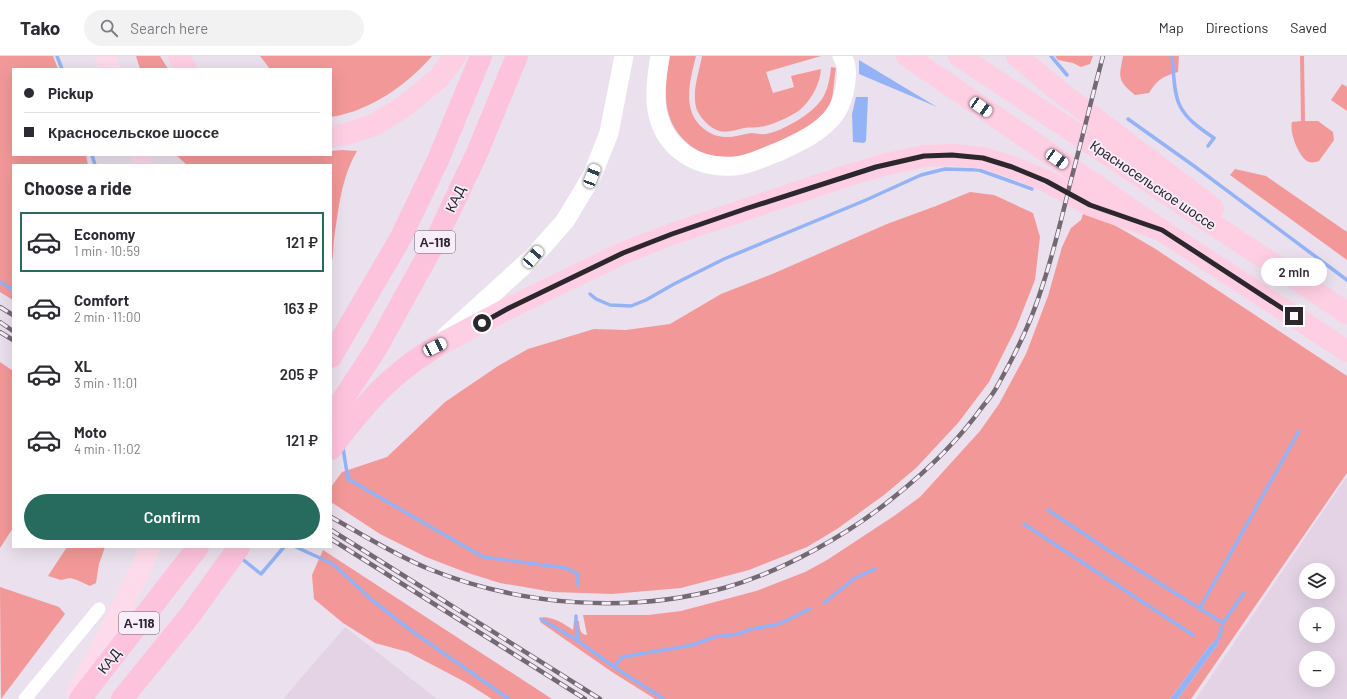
<!DOCTYPE html>
<html lang="en">
<head>
<meta charset="utf-8">
<style>
	:root { --surface:#fff; --page:#f2f2f3; --text:#2b2b33; --muted:#7c7c81; --line:#e1e1e2; --accent:#266b5d }
	body { margin:0; font-family:Barlow,sans-serif; background:var(--page); color:var(--text); height:100vh; display:flex; flex-direction:column; font-size:15px; white-space:nowrap }
	* { box-sizing:border-box; margin:0 }
	p { font-size:13px; color:var(--muted) }
	.icon { flex:none; width:22px; height:22px; fill:none; stroke:currentColor; stroke-width:2; stroke-linecap:round; stroke-linejoin:round }
	.map { position:relative; flex:1; overflow:hidden }
	.details { position:absolute; left:12px; top:108px; width:320px; height:384px; display:flex; flex-direction:column; background:var(--surface); border-radius:0px; box-shadow:0 4px 16px #0002 }
	.details>* { flex:none }
	.banner { position:absolute; left:12px; top:12px; width:320px; height:88px; border-radius:0px; box-shadow:0 4px 16px #0002; display:grid; align-content:center; height:88px; padding:0 12px; background:var(--surface) }
	.controls { position:absolute; left:1299px; top:507px; display:grid; gap:8px }
	.controls a { display:grid; place-items:center; width:36px; height:36px; border-radius:50%; background:var(--surface); box-shadow:0 4px 16px #0002; font-size:20px }
	.end { position:absolute; width:18px; height:18px; margin:-9px; border:5px solid #2c272c; background:#fff; box-shadow:0 0 0 2px #fff }
	.from { border-radius:50% }
	.bubble { position:absolute; height:28px; border-radius:14px; background:var(--surface); box-shadow:0 4px 16px #0002; font-size:13px; font-weight:600; line-height:28px; text-align:center }
	.car { position:absolute; width:12px; height:24px; margin:-12px -6px; border-radius:5px; box-shadow:0 0 3px 1px #0007; background:linear-gradient(#fff 24%,#345 0 40%,#fff 0 76%,#345 0 86%,#fff 0) }
	.banner b { display:flex; align-items:center; gap:14px; height:38px; font-size:15px }
	.banner b+b { border-top:1px solid var(--line) }
	.banner i { width:10px; height:10px; background:var(--text) }
	ul { padding:0; list-style:none }
	li { display:flex; align-items:center; gap:12px; height:60px; margin:0 8px 6px; padding:0 4px; border:2px solid transparent; border-radius:0px }
	li div { flex:1 }
	li b { display:block; font-size:15px }
	li em { font-style:normal; font-weight:600 }
	li.on { border-color:var(--accent) }
	li>.icon { width:36px; height:36px; stroke-width:1.5 }
	h2 { padding:0 12px; font-size:18px; line-height:48px }
	.action { display:flex; gap:8px; margin-top:auto; padding:8px 12px }
	.action a { flex:1; height:46px; border-radius:24px; background:var(--accent); color:#fff; font-size:16px; font-weight:600; line-height:46px; text-align:center }
	header { display:flex; align-items:center; gap:24px; box-sizing:border-box; height:56px; padding:0 20px; background:var(--surface); border-bottom:1px solid var(--line) }
	header strong { font-size:19px }
	nav { display:flex; gap:22px; margin-inline-start:auto; font-size:14px }
	.search { width:280px; height:36px; background:var(--page); display:flex; align-items:center; gap:10px; box-sizing:border-box; padding:0 14px; border-radius:22px; color:var(--muted); font-size:15px }
	.map>svg:first-child { display:block }
	.built { fill:#e3d3e5; fill-rule:evenodd }
	.green { fill:#f39898 }
	.water { fill:#93b3f6 }
	.lines { fill:none; stroke-linecap:round; stroke-linejoin:round }
	.stream { stroke:#93b3f6; stroke-width:3.5 }
	.minor { stroke:#fff; stroke-width:13 }
	.secondary { stroke:#fff; stroke-width:19 }
	.primary { stroke:#fedbea; stroke-width:21 }
	.trunk { stroke:#fecfe3; stroke-width:22 }
	.motorway { stroke:#fdc3dc; stroke-width:22 }
	.rail-casing { stroke:#716a72; stroke-width:4.5 }
	.rail { stroke:#f8edfa; stroke-width:3; stroke-dasharray:9; stroke-linecap:butt }
	.route { stroke:#2c272c; stroke-width:5 }
	.labels { text-anchor:middle; stroke-width:3.5; stroke-linejoin:round; paint-order:stroke }
	.shield { fill:#f8edfa; stroke:#69626a; stroke-width:1 }
	.shield-label { font-size:13px; font-weight:bold; fill:#2c272c }
	.street-label { font-size:14px; fill:#2c272c; stroke:#f8edfa }
</style>
</head>
<body>
<header>
<strong>Tako</strong>
<div class="search"><svg class="icon" aria-label="search" viewBox="0 0 24 24"><circle cx="10" cy="10" r="6"/><path d="M15 15l6 6"/></svg>Search here</div>
<nav><a>Map</a><a>Directions</a><a>Saved</a></nav>
</header>
<div class="map">
<svg width="1347" height="643" viewBox="0 0 1347 643">
	<rect width="100%" height="100%" fill="#ebe0ed"/>
	<g class="built">
		<path d="M 1347,420 L 1347,643 L 1196,643 ZM 1306,514 L 1328,514 L 1328,536 L 1306,536 ZM 1306,558 L 1328,558 L 1328,580 L 1306,580 ZM 1306,602 L 1328,602 L 1328,624 L 1306,624 Z"/>
		<polygon points="345,571 437,643 283,643"/>
	</g>
	<g class="green">
		<polygon points="0,0 53,0 58,13 13,13 13,99 86,99 88,109 13,109 13,244 0,236"/>
		<polygon points="136,0 160,0 168,13 140,13"/>
		<path d="M 260,0 L 432,0 C 407,29 370,55 331,61 L 331,13 L 270,13 Z"/>
		<path d="M 670,0 L 696,0 C 690,25 681,55 704,73 C 708,76 713,79 718,80 C 729,83 740,79 751,77 C 756,77 761,79 766,78 C 783,75 812,58 822,43 C 828,34 830,22 831,11 L 836,12 C 834,21 834,37 831,45 C 820,69 791,85 767,92 C 757,95 737,103 729,104 C 721,104 703,98 697,94 C 661,71 663,38 670,0 Z"/>
		<path d="M 702,0 L 821,0 L 766,16 L 773,37 L 794,31 L 791,20 L 821,13 C 820,27 813,41 803,51 C 795,59 776,67 765,70 C 758,72 750,71 744,72 C 736,74 727,77 719,75 C 710,72 701,63 697,54 C 691,37 699,17 702,0 Z"/>
		<polygon points="1055,0 1093,0 1090,8 1081,11 1073,7 1058,4"/>
		<path d="M 1123,0 L 1179,0 L 1178,16 C 1162,21 1158,23 1149,37 L 1135,39 C 1117,24 1119,22 1123,0 Z"/>
		<path d="M 1300,0 L 1304,0 L 1305,65 L 1318,65 L 1333,76 L 1334,84 L 1319,105 C 1316,106 1312,107 1309,106 C 1299,102 1289,76 1292,66 L 1301,65 Z"/>
		<polygon points="1342,28 1347,31 1347,55 1331,44"/>
		<path d="M 342,94 L 357,95 C 341,123 339,151 334,183 C 333,191 334,200 331,208 L 331,109 L 187,109 L 176,99 L 331,99 L 331,95 Z"/>
		<polygon points="1235,113 1266,120 1347,176 1347,204 1230,119"/>
		<polygon points="970,136 994,139 1033,157 1040,181 1035,224 1016,272 989,326 958,367 916,412 884,439 837,473 807,491 749,514 681,532 612,538 553,536 500,527 465,516 426,501 380,478 331,446 331,431 342,416 387,401 445,346 498,310 528,293 594,273 626,274 670,268 721,238 770,219 887,168 936,150"/>
		<path d="M 1085,152 L 1154,192 L 1347,320 L 1347,417 L 1191,643 L 1178,643 L 1219,587 L 1217,583 L 1210,589 L 1170,643 L 655,643 L 612,616 L 540,566 L 543,561 C 555,562 563,567 573,574 L 574,565 L 579,565 C 580,572 579,578 587,579 L 583,559 L 648,559 L 681,555 L 756,535 L 805,516 L 827,504 L 894,460 L 920,441 L 980,375 L 999,348 L 1026,298 L 1048,240 L 1062,191 L 1071,172 L 1081,164 Z"/>
		<polygon points="0,306 13,315 13,472 0,492"/>
		<polygon points="67,491 105,491 99,508 96,527 90,530 77,524 70,522 61,524 48,520"/>
		<polygon points="323,494 552,643 492,643 465,626 408,596 375,587 343,567 314,543 312,519"/>
		<polygon points="0,531 59,551 65,558 1,643"/>
	</g>
	<g class="water">
		<polygon points="859,4 937,51 859,18"/>
		<polygon points="856,41 868,41 866,85 864,87 853,86 852,58"/>
		<polygon points="1217,583 1219,587 1178,643 1170,643 1210,589"/>
	</g>
	<g class="lines">
		<g class="stream">
			<polyline points="57,0 62,13"/>
			<polyline points="1051,0 1067,19"/>
			<path d="M 1172,0 C 1174,15 1173,36 1180,50 C 1187,64 1201,73 1214,82 L 1208,90"/>
			<polyline points="1128,63 1194,110 1347,224"/>
			<polyline points="92,99 95,109"/>
			<polyline points="0,226 13,234"/>
			<polyline points="590,238 596,243 610,249 631,250 646,244 674,228 724,203 866,144 921,119 945,113 979,114 1032,133"/>
			<polyline points="343,392 348,423 483,501 566,512 578,518 578,529"/>
			<polyline points="1048,454 1129,508 1223,567 1244,537"/>
			<polyline points="1024,468 1193,579"/>
			<polyline points="296,491 333,508 372,544 409,573 509,643"/>
			<polyline points="241,502 261,518 284,491"/>
			<polyline points="824,547 855,522 875,513"/>
			<polyline points="1200,552 1299,375"/>
			<polyline points="576,560 576,566 578,585 614,611 664,643"/>
			<polyline points="541,563 578,585"/>
			<polyline points="1215,587 1219,582 1223,567"/>
			<polyline points="614,611 622,601 693,589 714,581 738,578 752,573 779,568 810,553"/>
		</g>
		<polyline class="minor" points="25,643 99,553"/>
		<g class="secondary">
			<path d="M 660,0 C 657,17 654,37 657,54 C 664,93 697,113 735,110 C 749,109 764,101 778,96 C 798,87 822,76 835,58 C 843,47 848,25 846,11 C 846,8 844,4 842,0"/>
			<polyline points="446,280 533,201 565,165 592,120 609,77 624,0"/>
		</g>
		<g class="primary">
			<polyline points="105,0 110,13"/>
			<polyline points="140,99 143,109"/>
			<path d="M 77,635 C 90,615 100,593 111,572 C 124,546 139,519 150,491"/>
		</g>
		<g class="trunk">
			<polyline points="179,0 186,13"/>
			<polyline points="907,0 1161,174 1347,295"/>
			<polyline points="959,0 1347,257"/>
			<polyline points="1017,0 1060,36 1213,152"/>
			<polyline points="331,80 343,79 374,69 402,52 439,22 455,0"/>
			<polyline points="435,291 509,252 623,197 672,178 852,118 887,108 924,100 952,99 983,102 1012,111 1046,125 1090,149 1161,174"/>
		</g>
		<g class="motorway">
			<polyline points="331,301 400,183 438,104 481,0"/>
			<polyline points="331,361 376,293 434,188 477,97 517,0"/>
			<path d="M 331,393 C 351,366 373,338 399,317 C 410,307 423,299 435,291"/>
			<polyline points="80,643 198,491"/>
			<polyline points="122,643 191,558 239,491"/>
		</g>
		<defs>
			<g id="rail">
				<polyline points="0,251 13,259"/>
				<polyline points="0,266 13,275"/>
				<polyline points="0,276 13,284"/>
				<path d="M 331,461 C 363,479 395,499 429,513 C 521,550 628,558 724,532 C 781,516 848,479 894,441 C 928,414 958,385 983,350 C 989,343 995,335 999,327 C 1016,297 1032,264 1042,231 C 1054,196 1062,160 1071,124 C 1082,83 1092,41 1103,0"/>
				<polyline points="331,474 600,643"/>
				<polyline points="331,483 585,643"/>
			</g>
		</defs>
		<use href="#rail" class="rail-casing"/>
		<use href="#rail" class="rail"/>
	</g>
	<g class="lines">
		<polyline class="route" points="482,267 509,252 623,197 672,178 745,153 876,111 924,100 952,99 983,102 1012,111 1046,125 1090,149 1162,174 1294,260"/>
	</g>
	<g class="labels">
		<g class="shield">
			<rect x="415" y="175" width="40" height="22" rx="3"/>
			<rect x="119" y="556" width="40" height="22" rx="3"/>
		</g>
		<g class="shield-label">
			<text x="435" y="191">А-118</text>
			<text x="139" y="572">А-118</text>
		</g>
		<g class="street-label">
			<text transform="translate(1153 129) rotate(34)" y="5">Красносельское шоссе</text>
			<text transform="translate(455 143) rotate(-65)" y="5">КАД</text>
			<text transform="translate(109 605) rotate(-52)" y="5">КАД</text>
		</g>
	</g>
</svg>
<div class="controls">
<a><svg class="icon" aria-label="layers" viewBox="0 0 24 24"><path d="M12 4l9 5-9 5-9-5zM3 14l9 5 9-5"/></svg></a>
<a>+</a>
<a>−</a>
</div>
<i class="end from" style="left:482px;top:267px"></i>
<i class="end" style="left:1294px;top:260px"></i>
<div class="bubble" style="left:1261px;top:202px;width:66px">2 min</div>
<i class="car" style="left:981px;top:51px;rotate:124deg"></i>
<i class="car" style="left:1057px;top:103px;rotate:125deg"></i>
<i class="car" style="left:592px;top:120px;rotate:21deg"></i>
<i class="car" style="left:533px;top:201px;rotate:41deg"></i>
<i class="car" style="left:435px;top:291px;rotate:64deg"></i>
<div class="banner">
<b><i class="from"></i>Pickup</b>
<b><i></i>Красносельское шоссе</b>
</div>
<section class="details">
<h2>Choose a ride</h2>
<ul>
<li class="on"><svg class="icon" aria-label="car" viewBox="0 0 24 24"><path d="M5 17H2v-5l4-1 3-4h7l3 4 3 1v5h-3M9 17h6M6 11h13"/><circle cx="7" cy="17" r="2"/><circle cx="17" cy="17" r="2"/></svg><div><b>Economy</b><p>1 min · 10:59</p></div><em>121 ₽</em></li>
<li><svg class="icon" aria-label="car" viewBox="0 0 24 24"><path d="M5 17H2v-5l4-1 3-4h7l3 4 3 1v5h-3M9 17h6M6 11h13"/><circle cx="7" cy="17" r="2"/><circle cx="17" cy="17" r="2"/></svg><div><b>Comfort</b><p>2 min · 11:00</p></div><em>163 ₽</em></li>
<li><svg class="icon" aria-label="car" viewBox="0 0 24 24"><path d="M5 17H2v-5l4-1 3-4h7l3 4 3 1v5h-3M9 17h6M6 11h13"/><circle cx="7" cy="17" r="2"/><circle cx="17" cy="17" r="2"/></svg><div><b>XL</b><p>3 min · 11:01</p></div><em>205 ₽</em></li>
<li><svg class="icon" aria-label="car" viewBox="0 0 24 24"><path d="M5 17H2v-5l4-1 3-4h7l3 4 3 1v5h-3M9 17h6M6 11h13"/><circle cx="7" cy="17" r="2"/><circle cx="17" cy="17" r="2"/></svg><div><b>Moto</b><p>4 min · 11:02</p></div><em>121 ₽</em></li>
</ul>
<div class="action"><a>Confirm</a></div>
</section>
</div>
</body>
</html>
